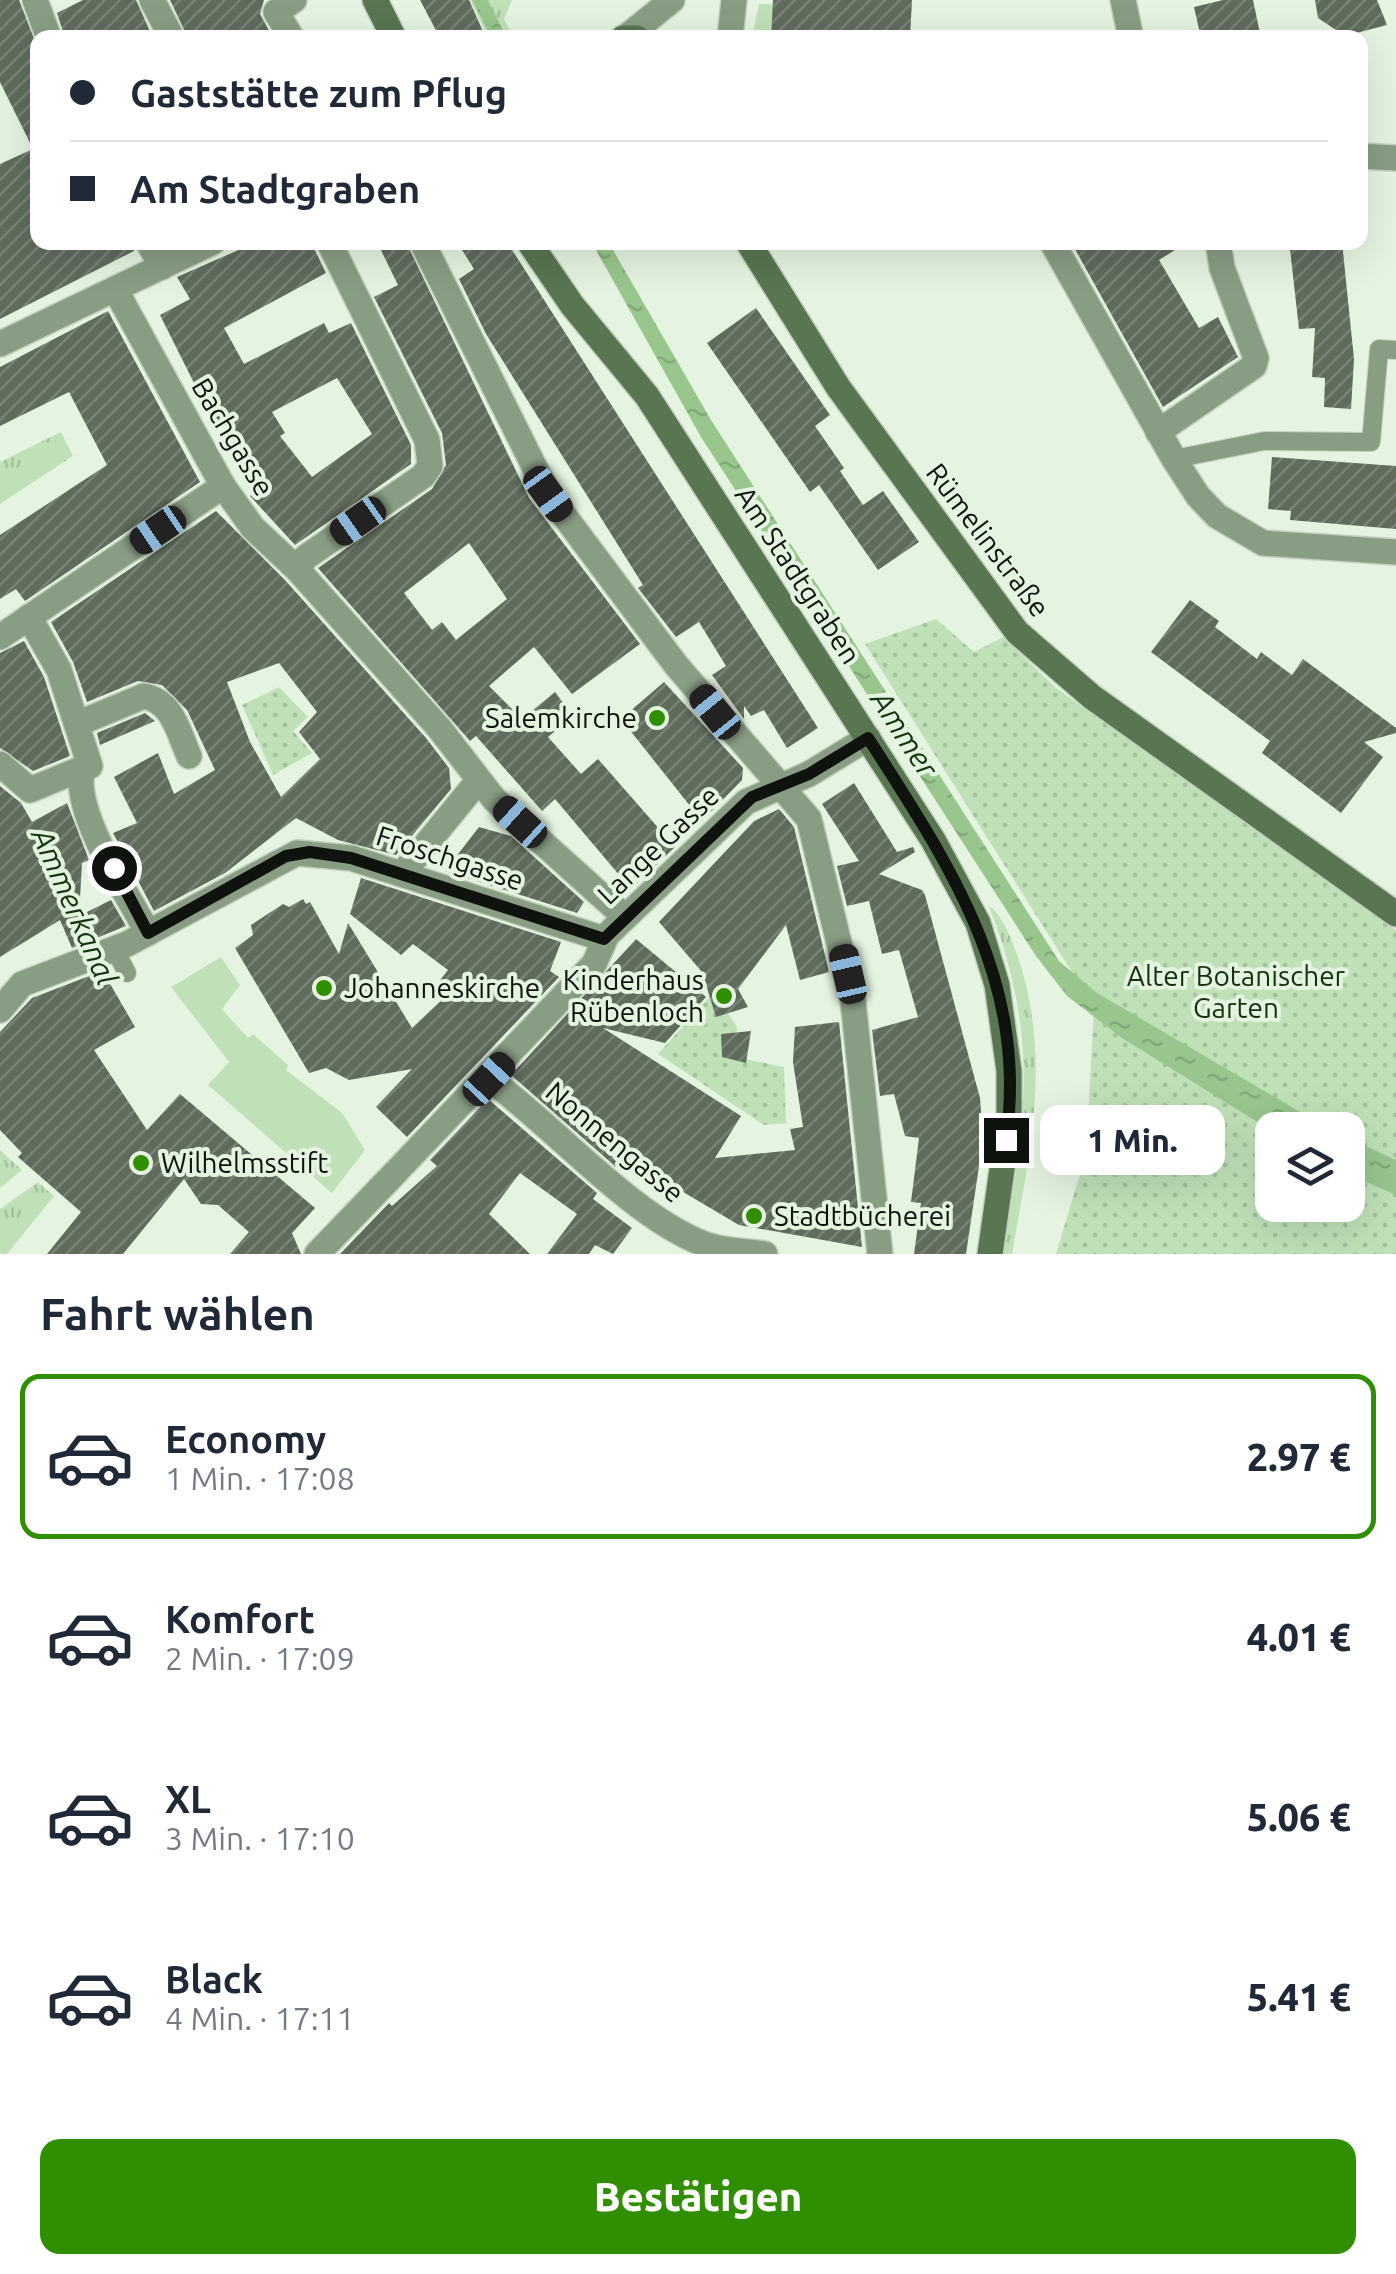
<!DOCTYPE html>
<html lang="de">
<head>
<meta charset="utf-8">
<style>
	:root { --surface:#fff; --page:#f2f2f3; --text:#1f2937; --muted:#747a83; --line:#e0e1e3; --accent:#308e01 }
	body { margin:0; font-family:Ubuntu,sans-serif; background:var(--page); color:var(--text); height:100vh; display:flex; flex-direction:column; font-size:38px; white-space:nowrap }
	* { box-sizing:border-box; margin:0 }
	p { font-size:32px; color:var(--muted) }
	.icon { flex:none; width:55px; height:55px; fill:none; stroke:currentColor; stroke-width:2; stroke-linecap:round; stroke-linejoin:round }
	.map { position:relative; height:1254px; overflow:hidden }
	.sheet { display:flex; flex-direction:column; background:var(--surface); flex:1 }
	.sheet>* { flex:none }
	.hud { position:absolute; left:30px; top:30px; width:1338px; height:220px; border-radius:20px; box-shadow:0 10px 40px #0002; display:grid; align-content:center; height:220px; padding:0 40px; background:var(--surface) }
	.fabs { position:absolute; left:1255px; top:1112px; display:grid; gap:20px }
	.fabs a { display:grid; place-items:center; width:110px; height:110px; border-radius:20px; background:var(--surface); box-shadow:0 10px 40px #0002; font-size:50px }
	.end { position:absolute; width:45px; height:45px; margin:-22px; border:12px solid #0e130d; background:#fff; box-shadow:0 0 0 5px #fff }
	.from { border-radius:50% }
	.bubble { position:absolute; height:70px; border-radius:20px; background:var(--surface); box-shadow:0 10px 40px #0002; font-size:32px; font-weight:800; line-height:70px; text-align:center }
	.car { position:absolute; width:30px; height:60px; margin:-30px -15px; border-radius:12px; box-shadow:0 0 8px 2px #0007; background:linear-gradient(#222 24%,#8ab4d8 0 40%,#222 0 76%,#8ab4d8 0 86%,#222 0) }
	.hud b { display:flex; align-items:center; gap:35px; height:95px; font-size:38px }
	.hud b+b { border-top:2px solid var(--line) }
	.hud i { width:25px; height:25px; background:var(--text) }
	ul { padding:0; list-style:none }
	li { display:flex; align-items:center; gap:30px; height:165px; margin:0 20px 15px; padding:0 20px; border:5px solid transparent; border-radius:20px }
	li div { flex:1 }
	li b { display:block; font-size:38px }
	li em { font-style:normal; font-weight:800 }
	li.current { border-color:var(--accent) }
	li>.icon { width:90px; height:90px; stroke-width:1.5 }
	h2 { padding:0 40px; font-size:45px; line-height:120px }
	.action { display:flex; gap:20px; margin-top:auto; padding:20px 40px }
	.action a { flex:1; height:115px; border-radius:20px; background:var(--accent); color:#fff; font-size:40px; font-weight:800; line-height:115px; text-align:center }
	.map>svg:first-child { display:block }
	.grass { fill:url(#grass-tufts) }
	.park { fill:url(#park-dots); fill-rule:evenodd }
	.garden { fill:#c0e1b8 }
	.water { fill:url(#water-ripples) }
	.pier { fill:#e5f4e1 }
	.building { fill:url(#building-hatch); fill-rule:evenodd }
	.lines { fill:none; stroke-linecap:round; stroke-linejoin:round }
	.service-casing { stroke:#c3d0bf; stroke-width:20 }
	.pedestrian-casing { stroke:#c3d0bf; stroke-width:28 }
	.minor-casing { stroke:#c3d0bf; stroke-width:28 }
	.tertiary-casing { stroke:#c3d0bf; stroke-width:28 }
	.secondary-casing { stroke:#c3d0bf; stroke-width:28 }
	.service { stroke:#899d84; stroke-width:18 }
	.pedestrian { stroke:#899d84; stroke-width:25 }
	.minor { stroke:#899d84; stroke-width:25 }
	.tertiary { stroke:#899d84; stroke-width:25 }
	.secondary { stroke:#597552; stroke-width:25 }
	.route { stroke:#0e130d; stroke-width:12 }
	.poi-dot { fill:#308e01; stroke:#e5f4e1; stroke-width:4 }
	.labels { text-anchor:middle; stroke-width:8; stroke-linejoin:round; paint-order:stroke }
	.street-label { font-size:28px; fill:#0e130d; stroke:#e5f4e1 }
	.poi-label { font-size:28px; fill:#0e130d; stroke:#e5f4e1; text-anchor:start }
	.park-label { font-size:28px; fill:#14320b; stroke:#e5f4e1 }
	.water-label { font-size:30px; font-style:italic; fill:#15330c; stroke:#e5f4e1 }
</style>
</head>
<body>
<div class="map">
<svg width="1396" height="1254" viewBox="0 0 1396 1254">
	<defs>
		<pattern id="grass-tufts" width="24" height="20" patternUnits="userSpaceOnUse" patternTransform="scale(2.5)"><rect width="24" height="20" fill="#c0e1b8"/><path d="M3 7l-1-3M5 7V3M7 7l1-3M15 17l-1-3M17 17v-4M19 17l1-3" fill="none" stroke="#a4c09d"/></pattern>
		<pattern id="park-dots" width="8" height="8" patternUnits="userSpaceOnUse" patternTransform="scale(2.5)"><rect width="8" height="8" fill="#c0e1b8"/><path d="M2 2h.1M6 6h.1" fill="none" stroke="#a4c09d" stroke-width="1.8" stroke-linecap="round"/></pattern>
		<pattern id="water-ripples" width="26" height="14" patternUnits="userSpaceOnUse" patternTransform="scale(2.5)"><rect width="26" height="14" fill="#98c68d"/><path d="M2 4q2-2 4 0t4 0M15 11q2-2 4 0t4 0" fill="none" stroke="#82a978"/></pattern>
		<pattern id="building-hatch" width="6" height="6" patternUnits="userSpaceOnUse" patternTransform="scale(2.5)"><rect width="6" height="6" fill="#5f6c5c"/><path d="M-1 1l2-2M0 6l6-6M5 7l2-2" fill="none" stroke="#798377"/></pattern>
	</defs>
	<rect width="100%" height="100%" fill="#e5f4e1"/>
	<g class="grass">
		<polygon points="470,0 512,0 504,19 513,37 488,37"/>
		<polygon points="759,4 775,4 773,37 752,38"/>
		<polygon points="61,432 73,456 0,504 0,462"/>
		<path d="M 989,906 C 1002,914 1012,940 1018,957 C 1052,1059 1030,1151 1012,1254 L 1002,1254 C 1026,1118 1040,1039 989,906 Z"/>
		<polygon points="0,1150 22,1170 0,1188"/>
		<polygon points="38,1182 54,1196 7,1254 0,1254 0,1209"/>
	</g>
	<g class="park">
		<path d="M 936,619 L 974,652 L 1003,637 L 1056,688 L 1396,930 L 1396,1254 L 1056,1254 L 1086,1154 L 1094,1007 L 865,644 ZM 1272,1130 L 1348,1130 L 1348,1205 L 1272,1205 Z"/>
		<polygon points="279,687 308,717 293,731 312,753 273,775 242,705"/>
		<polygon points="714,992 737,1027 734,1057 784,1067 786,1123 764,1125 658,1054"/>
	</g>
	<polygon class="garden" points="221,957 240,985 222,1009 248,1038 253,1034 288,1065 286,1070 342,1113 365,1150 332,1193 208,1085 229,1062 171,987"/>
	<g class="water">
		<polygon points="472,0 488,0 506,37 491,37"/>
		<polygon points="592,243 609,243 711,420 1059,961 1097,993 1331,1130 1272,1131 1122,1038 1067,996 1036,956 701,437"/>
		<polygon points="1348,1138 1396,1160 1396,1195 1348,1174"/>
	</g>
	<polygon class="pier" points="890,692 905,715 885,723 867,695"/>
	<g class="building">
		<polygon points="0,0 19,0 38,49 38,242 132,242 134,251 0,319 0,164 33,149 0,82"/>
		<polygon points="83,0 136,0 153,38 65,38 57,13"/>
		<polygon points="170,0 264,0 260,14 273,38 188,38"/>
		<polygon points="420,0 469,0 486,38 440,38"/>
		<polygon points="773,0 912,0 910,38 771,38"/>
		<polygon points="1223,0 1253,0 1261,38 1201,38 1194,7"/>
		<polygon points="1315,0 1377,0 1387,25 1345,36 1318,18"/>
		<path d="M 240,242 L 311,242 L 326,273 L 224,328 L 244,364 L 324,323 L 329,333 L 351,323 L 411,445 L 411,464 L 295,545 L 250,496 L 255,492 L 229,453 L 160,315 L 190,299 L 177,277 L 243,248 ZM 337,378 L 372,434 L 312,477 L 280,436 L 285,433 L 272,412 Z"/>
		<path d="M 377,242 L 406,242 L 529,498 L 640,644 L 572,694 L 534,647 L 489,686 L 522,719 L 555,692 L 573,716 L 548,737 L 581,774 L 598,759 L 675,847 L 631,889 L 555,799 L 542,811 L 476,736 L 470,741 L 318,568 L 432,489 L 446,465 L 442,433 L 374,297 L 398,285 ZM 469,543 L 507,599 L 456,640 L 442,622 L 432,630 L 404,593 Z"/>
		<polygon points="457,242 507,242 818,728 787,748 764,710 751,716 744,706 744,719 712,675 726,666 699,622 676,637 638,588 643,585 486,334 459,279 474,269"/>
		<polygon points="1071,242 1188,242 1159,260 1199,328 1218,317 1238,357 1163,407"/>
		<polygon points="1299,242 1342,242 1354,359 1351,409 1324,407 1325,378 1312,377 1315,328 1299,329 1290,249 1300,248"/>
		<polygon points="756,308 830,415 815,426 844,468 840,471 863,505 883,491 919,542 878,570 819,485 810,492 707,343"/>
		<polygon points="108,311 200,482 25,601 16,589 0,599 0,535 107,465 69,392 0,426 0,367"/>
		<polygon points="1272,457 1396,466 1396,529 1290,520 1291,511 1268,509"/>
		<path d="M 216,511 L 285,580 L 426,738 L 449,768 L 451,789 L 396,855 L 338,840 L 296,818 L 225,873 L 154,911 L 113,833 L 137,823 L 114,777 L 158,753 L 174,794 L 215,770 L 187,710 L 162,685 L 138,681 L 87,702 L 73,662 L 51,622 ZM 279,663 L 317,712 L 299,732 L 320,759 L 281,797 L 250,742 L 227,682 Z"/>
		<polygon points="1190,600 1219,621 1215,627 1257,659 1261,652 1292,675 1303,659 1396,728 1396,733 1364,742 1383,757 1341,813 1262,753 1270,741 1151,652"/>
		<polygon points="24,641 44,677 70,756 33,771 0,748 0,653"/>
		<polygon points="664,682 743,768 742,780 702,821 621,719"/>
		<polygon points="145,713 155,721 100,745 97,733"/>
		<polygon points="854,783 897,852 913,847 915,852 879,874 922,890 925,895 980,1098 983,1139 966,1254 914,1254 921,1203 911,1202 919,1138 905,1136 894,1094 880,1096 872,1030 918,1017 899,950 882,954 869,901 847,906 837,866 859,861 822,804"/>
		<polygon points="0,786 21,803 32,822 67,803 89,860 82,863 79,916 111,900 126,926 72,948 60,920 0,957"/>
		<polygon points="779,809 794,827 829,972 800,980 786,925 738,989 748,1007 716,1017 702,972 659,922 754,821"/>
		<polygon points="479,827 511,836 584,902 577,913 445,871"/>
		<polygon points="361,878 561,942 550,971 559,977 407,1137 376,1107 412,1069 349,1080 326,1068 309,1073 235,948 253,935 251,925 283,904 289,907 303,899 306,904 310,902 339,954 348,923 412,1028 448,994 437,984 448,970 413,944 401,955 350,914"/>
		<polygon points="636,939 706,997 665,1043 603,1028 741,1116 715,1158 795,1150 790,1129 803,1127 793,1062 795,1027 839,1022 862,1247 739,1225 629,1160 624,1169 616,1167 511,1075"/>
		<polygon points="110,968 116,979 109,982 135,1027 94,1050 147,1130 180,1094 315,1208 292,1233 301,1254 230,1254 249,1232 218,1205 201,1204 184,1179 123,1254 47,1254 81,1212 18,1157 22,1153 0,1130 0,1032 32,998"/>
		<polygon points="751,1031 746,1063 722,1057 721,1034"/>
		<polygon points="488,1099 597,1193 593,1199 632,1228 613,1254 595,1245 589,1254 547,1254 577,1214 520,1173 489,1214 530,1254 340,1254 389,1203 392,1206 437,1166 430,1160"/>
	</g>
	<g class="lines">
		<defs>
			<g id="service">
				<polyline points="1174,459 1264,441 1371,442 1379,349 1396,350"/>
				<polyline points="114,948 127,973"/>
			</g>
			<polyline id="pedestrian" points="317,1254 395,1173"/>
			<g id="minor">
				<polyline points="35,0 49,38"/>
				<polyline points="152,0 172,38"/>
				<polyline points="1123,0 1131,38"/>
				<polyline points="292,38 276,12 294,0"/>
				<polyline points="1360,156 1396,158"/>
				<polyline points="148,242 162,267"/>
				<polyline points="422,242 548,494 676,665 809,819 853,1001 880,1254"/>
				<polyline points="1052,242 1174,459 1198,496 1217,516 1263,543 1396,552"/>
				<polyline points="115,289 223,486 253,528 297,569 439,728 494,799 625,917"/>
				<polyline points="0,344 213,242"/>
				<polyline points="1158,432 1254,366 1256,358 1222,268 1218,242"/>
				<polyline points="297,569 306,557 423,476 430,466 427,440 329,242"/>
				<path d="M 29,617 L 59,670 L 90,766 L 83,768 C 70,809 128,895 148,933"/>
				<polyline points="0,637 223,486"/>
				<path d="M 77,724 L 144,696 C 173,702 178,731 189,756"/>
				<polyline points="0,764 30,790 83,768"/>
				<polyline points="402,874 478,781"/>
				<polyline points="0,1010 22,984 127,944 297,853 351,858 604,939"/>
				<path d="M 489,1079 C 555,1127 631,1216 704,1244 C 722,1251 745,1251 765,1254"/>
				<polyline points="395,1173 594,964 607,935 746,802 809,774 868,738"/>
			</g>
			<g id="tertiary">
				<polyline points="625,38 672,0"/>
				<polyline points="730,38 734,0"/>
			</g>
			<g id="secondary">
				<polyline points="375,0 394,38"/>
				<polyline points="623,38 637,38"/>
				<polyline points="529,242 572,305 647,396 933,840 978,923 997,985 1009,1071 1009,1119 990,1254"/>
				<polyline points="748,242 838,387 1017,632 1092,697 1396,914"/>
			</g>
		</defs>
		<use href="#service" class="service-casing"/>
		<use href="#pedestrian" class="pedestrian-casing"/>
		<use href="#minor" class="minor-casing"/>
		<use href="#tertiary" class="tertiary-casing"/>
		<use href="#secondary" class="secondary-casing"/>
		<use href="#service" class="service"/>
		<use href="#pedestrian" class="pedestrian"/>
		<use href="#minor" class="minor"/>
		<use href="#tertiary" class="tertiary"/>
		<use href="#secondary" class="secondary"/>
	</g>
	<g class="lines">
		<path class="route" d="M 114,868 L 148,933 L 286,856 L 310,852 L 351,858 L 604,939 L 752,797 L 809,774 L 868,738 C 949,864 1029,982 1006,1140"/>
	</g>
	<g class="poi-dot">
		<circle cx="657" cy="718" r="10"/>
		<circle cx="324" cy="988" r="10"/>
		<circle cx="724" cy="996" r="10"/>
		<circle cx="141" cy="1163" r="10"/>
		<circle cx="754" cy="1216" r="10"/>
	</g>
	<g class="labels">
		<g class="street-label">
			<text transform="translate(233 437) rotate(59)" y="10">Bachgasse</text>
			<text transform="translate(988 540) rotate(53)" y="10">Rümelinstraße</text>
			<text transform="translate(798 575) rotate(57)" y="10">Am Stadtgraben</text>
			<text transform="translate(658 845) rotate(-44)" y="10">Lange Gasse</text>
			<text transform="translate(450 858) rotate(18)" y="10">Froschgasse</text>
			<text transform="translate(615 1142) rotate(40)" y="10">Nonnengasse</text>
		</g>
		<g class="poi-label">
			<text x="637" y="728" text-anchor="end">Salemkirche</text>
			<text x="704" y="990" text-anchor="end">Kinderhaus<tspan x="704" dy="32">Rübenloch</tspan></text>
			<text x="344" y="998">Johanneskirche</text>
			<text x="161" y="1173">Wilhelmsstift</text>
			<text x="774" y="1226">Stadtbücherei</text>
		</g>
		<g class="park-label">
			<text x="1236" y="986">Alter Botanischer<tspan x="1236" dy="32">Garten</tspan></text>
		</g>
		<g class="water-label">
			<text transform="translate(904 734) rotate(57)" y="10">Ammer</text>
			<text transform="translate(74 907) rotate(66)" y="10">Ammerkanal</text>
		</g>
	</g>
</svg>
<div class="fabs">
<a><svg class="icon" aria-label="layers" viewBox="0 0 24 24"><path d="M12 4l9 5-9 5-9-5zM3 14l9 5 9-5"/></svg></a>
</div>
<i class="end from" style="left:114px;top:868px"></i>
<i class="end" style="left:1006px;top:1140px"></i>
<div class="bubble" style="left:1040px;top:1105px;width:185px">1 Min.</div>
<i class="car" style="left:548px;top:494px;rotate:144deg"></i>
<i class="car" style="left:358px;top:521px;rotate:235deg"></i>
<i class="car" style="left:158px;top:530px;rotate:236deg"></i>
<i class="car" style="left:715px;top:712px;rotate:321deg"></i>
<i class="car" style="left:520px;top:822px;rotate:312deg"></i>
<i class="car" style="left:848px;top:974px;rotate:347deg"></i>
<i class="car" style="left:489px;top:1079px;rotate:43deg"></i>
<div class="hud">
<b><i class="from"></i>Gaststätte zum Pflug</b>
<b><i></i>Am Stadtgraben</b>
</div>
</div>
<section class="sheet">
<h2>Fahrt wählen</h2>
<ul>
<li class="current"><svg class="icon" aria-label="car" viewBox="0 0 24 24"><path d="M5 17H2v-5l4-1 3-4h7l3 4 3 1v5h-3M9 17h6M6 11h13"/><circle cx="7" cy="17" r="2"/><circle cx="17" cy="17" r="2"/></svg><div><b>Economy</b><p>1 Min. · 17:08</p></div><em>2.97 €</em></li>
<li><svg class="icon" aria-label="car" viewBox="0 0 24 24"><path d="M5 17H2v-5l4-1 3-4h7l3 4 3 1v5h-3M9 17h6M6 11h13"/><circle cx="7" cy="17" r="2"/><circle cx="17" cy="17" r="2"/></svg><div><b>Komfort</b><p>2 Min. · 17:09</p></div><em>4.01 €</em></li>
<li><svg class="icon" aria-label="car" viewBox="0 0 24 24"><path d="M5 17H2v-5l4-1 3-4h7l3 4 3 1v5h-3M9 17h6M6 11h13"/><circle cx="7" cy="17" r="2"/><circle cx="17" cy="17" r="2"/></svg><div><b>XL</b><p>3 Min. · 17:10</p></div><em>5.06 €</em></li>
<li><svg class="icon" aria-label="car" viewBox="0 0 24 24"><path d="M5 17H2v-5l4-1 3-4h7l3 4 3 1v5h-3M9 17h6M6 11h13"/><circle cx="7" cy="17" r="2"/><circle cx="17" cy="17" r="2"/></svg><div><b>Black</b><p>4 Min. · 17:11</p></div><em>5.41 €</em></li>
</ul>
<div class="action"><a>Bestätigen</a></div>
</section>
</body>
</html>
